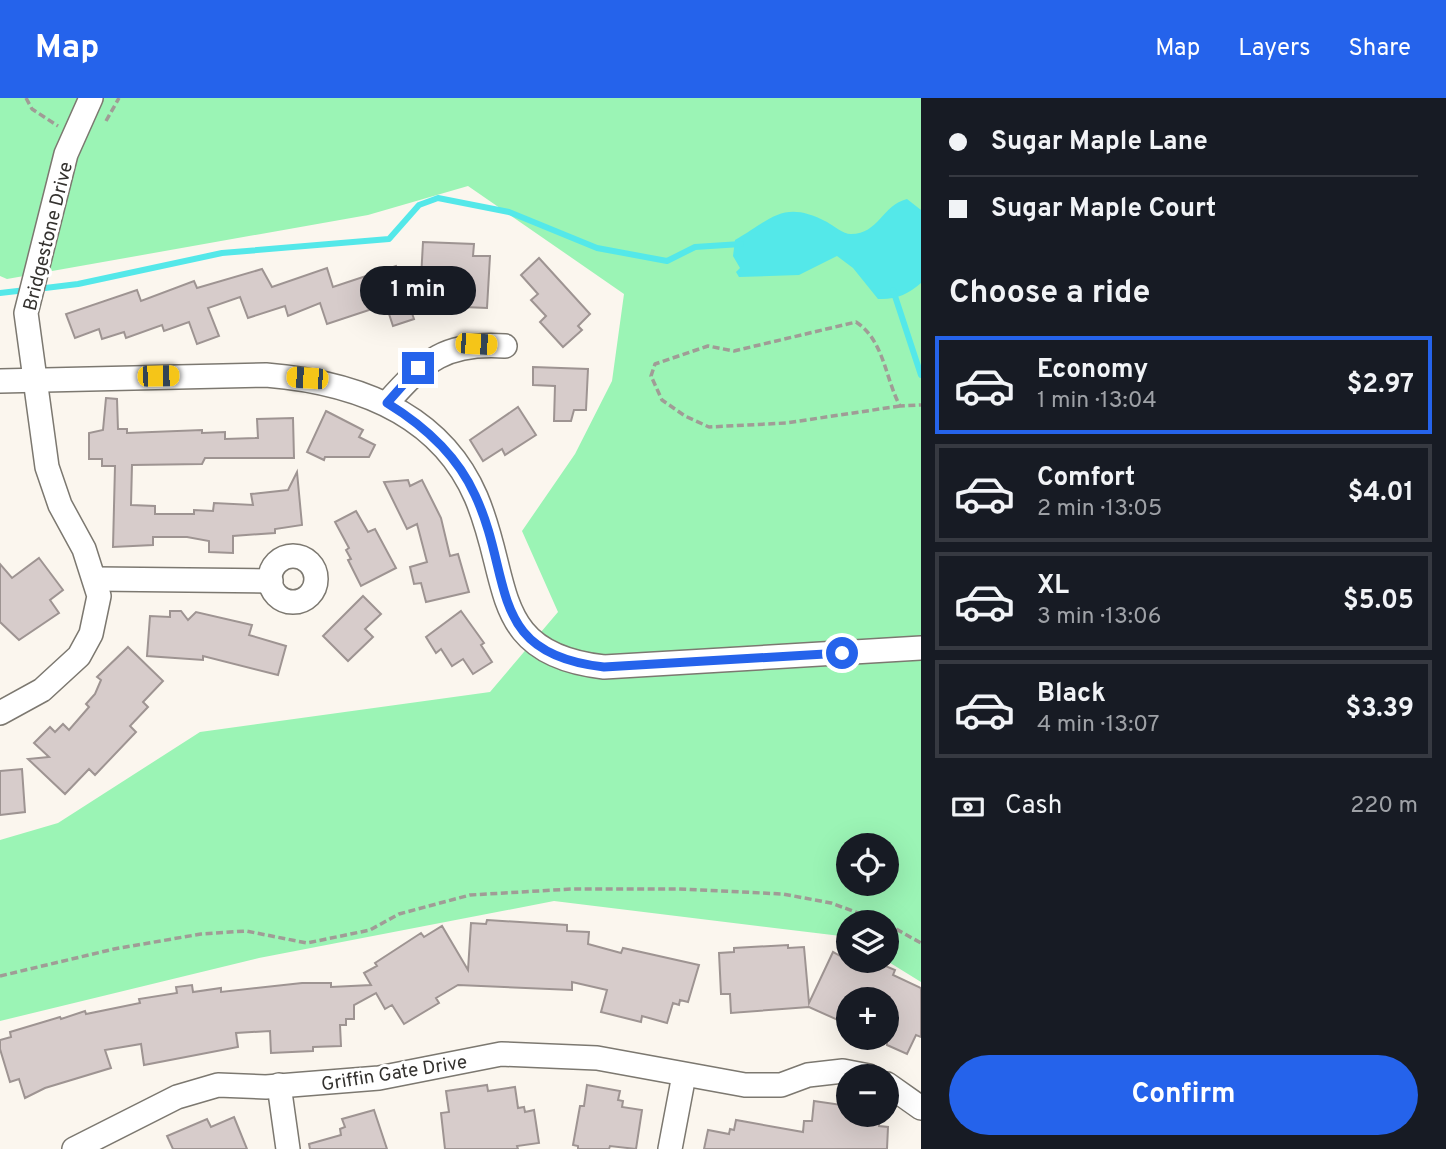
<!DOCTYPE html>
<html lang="en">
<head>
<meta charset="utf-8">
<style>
	:root { --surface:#171b24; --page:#242831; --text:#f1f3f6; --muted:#9ea1a6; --line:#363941; --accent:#2563eb }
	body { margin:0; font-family:Overpass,sans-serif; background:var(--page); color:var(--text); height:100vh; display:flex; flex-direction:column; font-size:26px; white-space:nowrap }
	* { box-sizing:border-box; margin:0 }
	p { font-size:23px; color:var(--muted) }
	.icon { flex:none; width:38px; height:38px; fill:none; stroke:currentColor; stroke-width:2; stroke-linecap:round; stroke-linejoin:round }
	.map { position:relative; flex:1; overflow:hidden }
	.sheet { display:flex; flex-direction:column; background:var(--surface); width:525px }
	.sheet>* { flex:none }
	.top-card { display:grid; align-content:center; height:154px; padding:0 28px; background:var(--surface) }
	.buttons { position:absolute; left:836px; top:735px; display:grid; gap:14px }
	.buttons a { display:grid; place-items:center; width:63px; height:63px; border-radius:50%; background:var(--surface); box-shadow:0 7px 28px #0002; font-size:35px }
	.end { position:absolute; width:32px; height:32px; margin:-16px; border:9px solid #2563eb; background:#fff; box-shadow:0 0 0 4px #fff }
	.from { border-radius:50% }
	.bubble { position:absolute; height:49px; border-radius:24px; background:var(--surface); box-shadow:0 7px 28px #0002; font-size:23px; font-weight:700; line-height:49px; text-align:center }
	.car { position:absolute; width:21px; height:42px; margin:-21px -10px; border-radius:9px; box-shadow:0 0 5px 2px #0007; background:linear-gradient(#f5c518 24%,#345 0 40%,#f5c518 0 76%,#345 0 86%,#f5c518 0) }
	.top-card b { display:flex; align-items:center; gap:24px; height:66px; font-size:26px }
	.top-card b+b { border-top:2px solid var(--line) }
	.top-card i { width:18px; height:18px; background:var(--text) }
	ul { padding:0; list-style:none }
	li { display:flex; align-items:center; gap:21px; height:98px; margin:0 14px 10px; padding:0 14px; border:4px solid var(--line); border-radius:0px }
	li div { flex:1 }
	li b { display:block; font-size:26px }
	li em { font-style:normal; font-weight:700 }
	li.selected { border-color:var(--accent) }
	li>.icon { width:63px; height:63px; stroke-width:1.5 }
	h2 { padding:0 28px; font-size:32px; line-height:84px }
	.pay { display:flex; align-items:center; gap:18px; height:77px; padding:0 28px; font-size:26px }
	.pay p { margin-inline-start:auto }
	.action { display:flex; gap:14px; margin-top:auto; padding:14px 28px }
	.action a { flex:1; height:80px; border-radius:42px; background:var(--accent); color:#fff; font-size:28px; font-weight:700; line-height:80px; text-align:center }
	header { display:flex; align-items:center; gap:42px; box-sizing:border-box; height:98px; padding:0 35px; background:var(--accent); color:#fff }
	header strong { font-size:33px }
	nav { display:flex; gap:38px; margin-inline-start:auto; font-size:24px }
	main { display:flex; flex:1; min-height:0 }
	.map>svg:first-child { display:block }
	.green { fill:#9bf4b5; fill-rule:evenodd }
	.water { fill:#54e8e9 }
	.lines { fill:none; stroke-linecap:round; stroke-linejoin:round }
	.stream { stroke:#54e8e9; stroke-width:6 }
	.building { fill:#d7cccb; stroke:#9e9492; stroke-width:2 }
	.minor-casing { stroke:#7c7870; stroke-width:26 }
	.path { stroke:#a09c96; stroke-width:3.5; stroke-dasharray:7 3.5; stroke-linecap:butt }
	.minor { stroke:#fff; stroke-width:23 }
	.route { stroke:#2563eb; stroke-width:9 }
	.labels { text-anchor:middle; stroke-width:6; stroke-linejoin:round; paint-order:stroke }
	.street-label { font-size:19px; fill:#34322f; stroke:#fff }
</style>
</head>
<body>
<header>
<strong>Map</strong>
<nav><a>Map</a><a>Layers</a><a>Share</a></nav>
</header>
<main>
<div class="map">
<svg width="921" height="1051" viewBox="0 0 921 1051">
	<rect width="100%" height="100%" fill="#fbf6ee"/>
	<path class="green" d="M 0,0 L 921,0 L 921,884 L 887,863 L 887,824 L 849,824 L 849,839 L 554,803 L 259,860 L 0,923 L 0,742 L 58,725 L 200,634 L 490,594 L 558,514 L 522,433 L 575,356 L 612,283 L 624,196 L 468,88 L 368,117 L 7,181 L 0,178 ZM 849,747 L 887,747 L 887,786 L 849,786 Z"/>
	<path class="water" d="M 907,101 L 921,112 L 921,185 C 909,196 895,202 878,201 L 853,170 L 837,158 L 799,177 L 739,179 L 736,174 L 740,170 L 733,158 L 735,142 C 772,121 783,101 827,124 C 834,128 843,136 851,136 C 879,136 882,107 907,101 Z"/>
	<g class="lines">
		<g class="stream">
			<polyline points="37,191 78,186 222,155 389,141 419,107 438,100 509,114 597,150 667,163 695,149 741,146"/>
			<polyline points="893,192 921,277"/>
			<polyline points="0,195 26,192"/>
		</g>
	</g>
	<g class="building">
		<polygon points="423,144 474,146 473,158 490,158 487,210 464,209 464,202 420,199"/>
		<polygon points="539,160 590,216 578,228 582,232 563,249 540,224 546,218 531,202 538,196 521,177"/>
		<polygon points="396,168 414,221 393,228 387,210 379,212 378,209 327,226 320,205 288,218 285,208 248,220 240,199 208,210 219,238 197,246 189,224 164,233 162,227 126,240 124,234 102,241 99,231 75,240 66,216 137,192 141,203 194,183 197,190 262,171 272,189 327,170 333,189"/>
		<polygon points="533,269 588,271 586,312 574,312 571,323 554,323 555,288 533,287"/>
		<polygon points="106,300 117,301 118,331 127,331 127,335 202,332 202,335 225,334 225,341 258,340 257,321 293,320 294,360 205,360 202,366 132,367 131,407 155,408 155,416 194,416 194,412 213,413 214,405 253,407 251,396 288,392 297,374 302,427 275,431 275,435 233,438 233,455 209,454 209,443 187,439 153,439 153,447 113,449 115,368 102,368 102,361 89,361 89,335 103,332"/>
		<polygon points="518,309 536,337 505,357 502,351 483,363 470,342"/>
		<polygon points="326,313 363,332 359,339 375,347 369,359 325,359 324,362 307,354"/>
		<polygon points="408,382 410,388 422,382 441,420 450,458 458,456 469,494 426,504 421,485 414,486 410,469 427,464 417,426 407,431 384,384"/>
		<polygon points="356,413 368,434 375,431 396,470 361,488 348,462 351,461 346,452 349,450 335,424"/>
		<polygon points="39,460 63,492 50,502 59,515 19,542 0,524 0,466 12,480"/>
		<polygon points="363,498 381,516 365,531 373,539 348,563 323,538"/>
		<polygon points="170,513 181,513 188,522 196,514 252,527 249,537 286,548 278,577 203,558 203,562 147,558 150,518 170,519"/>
		<polygon points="461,513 484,545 481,547 492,564 473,576 463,561 452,568 441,551 436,555 426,539"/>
		<polygon points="128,549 163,583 143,604 148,609 130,628 136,634 95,677 89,671 65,696 28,661 49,659 34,645 50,629 55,634 63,626 69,632 89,609 86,606 95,596 101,582 97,579"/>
		<polygon points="22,671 25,714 0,717 0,673"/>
		<polygon points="487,822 567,827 567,833 589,834 588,846 621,855 623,850 699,867 688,904 680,902 679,907 673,905 667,925 642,918 641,924 601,914 607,892 572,884 572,892 458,887 436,900 439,905 404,926 392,907 385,911 376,895 354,907 354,921 346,921 346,927 340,927 341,948 313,949 313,953 271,955 270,933 236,935 238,949 144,967 141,946 105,952 111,970 45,990 25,1000 19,981 10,984 0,951 0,942 11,939 10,934 60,919 61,921 85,913 86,916 140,905 139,901 177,895 176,889 192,887 193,894 221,890 221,894 302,885 331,885 331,889 371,887 364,875 377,868 375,865 421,835 424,839 442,828 468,872 471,825 486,826"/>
		<polygon points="788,847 788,850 804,849 809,905 833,854 849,863 861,863 879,871 881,866 895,872 893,877 921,890 921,939 916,937 907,956 887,947 887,901 849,901 849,927 809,909 731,915 730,896 721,896 719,855 734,854 734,850"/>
		<polygon points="487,987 488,993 515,989 518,1010 524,1009 525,1014 534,1012 539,1045 517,1048 518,1051 445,1051 441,1015 449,1014 446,993"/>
		<polygon points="587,987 620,993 618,1002 623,1003 622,1009 642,1012 636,1051 610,1048 609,1051 578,1051 578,1048 573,1047 580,1008 584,1008"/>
		<polygon points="814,1003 849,1008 849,1017 880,1017 879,1028 888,1029 887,1051 704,1051 708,1032 729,1036 730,1031 734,1032 736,1022 803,1034 804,1023 812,1023"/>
		<polygon points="374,1012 387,1051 310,1051 309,1046 341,1037 340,1031 345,1029 342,1021"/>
		<polygon points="234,1019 247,1051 173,1051 167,1038 207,1021 211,1029"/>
	</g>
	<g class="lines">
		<defs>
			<g id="minor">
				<path d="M 0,283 L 266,277 C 352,284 439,313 476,399 C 512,483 488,556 604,569 L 921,550"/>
				<path d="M 387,305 C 425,262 446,244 505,248"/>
				<circle cx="293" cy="481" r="23"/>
				<polyline points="96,481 271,483"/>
				<polyline points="0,615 42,592 79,558 91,536 99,498 84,451 60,407 47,369 26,215 66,56 91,0"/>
				<polyline points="887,986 921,1010"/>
				<polyline points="279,987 288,1051"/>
				<polyline points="74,1051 177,999 218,987 266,989 379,980 501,956 597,960 745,987 781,987 808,977 843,973 869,978"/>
				<polyline points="670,1051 684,977"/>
			</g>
		</defs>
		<use href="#minor" class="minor-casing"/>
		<g class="path">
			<polyline points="26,0 32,11 58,28"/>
			<polyline points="106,23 119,0"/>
			<path d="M 900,308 L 786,325 L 709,329 L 685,318 L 662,302 L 651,278 L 655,266 L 708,248 L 734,253 L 856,224 C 884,242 885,280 900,308 L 921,307"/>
			<polyline points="887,826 921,845"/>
			<polyline points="0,878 114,851 201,836 246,833 307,845 370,832 399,816 470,797 571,791 679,791 783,796 831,805 883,824"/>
		</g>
		<use href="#minor" class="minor"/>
	</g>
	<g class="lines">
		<path class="route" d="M 418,270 L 387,305 C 423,327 457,357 475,397 C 514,480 485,556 604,569 L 842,555"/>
	</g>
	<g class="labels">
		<g class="street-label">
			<text transform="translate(47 138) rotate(-76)" y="7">Bridgestone Drive</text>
			<text transform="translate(394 974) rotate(-9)" y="7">Griffin Gate Drive</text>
		</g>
	</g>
</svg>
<div class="buttons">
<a><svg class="icon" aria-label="locate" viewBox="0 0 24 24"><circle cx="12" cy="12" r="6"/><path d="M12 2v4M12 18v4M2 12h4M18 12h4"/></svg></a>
<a><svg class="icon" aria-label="layers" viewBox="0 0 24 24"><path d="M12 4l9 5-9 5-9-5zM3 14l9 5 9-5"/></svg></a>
<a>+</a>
<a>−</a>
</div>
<i class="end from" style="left:842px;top:555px"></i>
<i class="end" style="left:418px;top:270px"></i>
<div class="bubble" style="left:360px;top:168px;width:116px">1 min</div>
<i class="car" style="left:476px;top:246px;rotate:93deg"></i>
<i class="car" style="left:158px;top:278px;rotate:89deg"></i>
<i class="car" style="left:307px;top:280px;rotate:274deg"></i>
</div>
<section class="sheet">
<div class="top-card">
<b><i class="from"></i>Sugar Maple Lane</b>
<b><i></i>Sugar Maple Court</b>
</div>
<h2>Choose a ride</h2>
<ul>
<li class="selected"><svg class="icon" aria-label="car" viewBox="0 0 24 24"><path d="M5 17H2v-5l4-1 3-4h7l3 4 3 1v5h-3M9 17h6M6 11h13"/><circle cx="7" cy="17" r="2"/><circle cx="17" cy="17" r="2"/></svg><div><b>Economy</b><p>1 min · 13:04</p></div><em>$2.97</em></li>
<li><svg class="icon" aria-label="car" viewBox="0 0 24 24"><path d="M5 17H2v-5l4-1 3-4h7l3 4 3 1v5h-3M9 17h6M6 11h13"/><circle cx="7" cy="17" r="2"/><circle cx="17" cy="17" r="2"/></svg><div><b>Comfort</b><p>2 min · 13:05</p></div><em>$4.01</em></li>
<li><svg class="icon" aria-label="car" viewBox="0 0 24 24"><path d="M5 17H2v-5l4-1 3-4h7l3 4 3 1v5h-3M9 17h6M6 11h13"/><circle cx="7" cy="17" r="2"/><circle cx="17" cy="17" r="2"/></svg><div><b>XL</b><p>3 min · 13:06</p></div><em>$5.05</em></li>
<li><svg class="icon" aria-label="car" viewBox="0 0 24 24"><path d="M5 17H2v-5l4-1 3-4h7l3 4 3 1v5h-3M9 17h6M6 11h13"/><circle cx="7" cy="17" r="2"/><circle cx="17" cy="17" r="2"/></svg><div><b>Black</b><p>4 min · 13:07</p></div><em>$3.39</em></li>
</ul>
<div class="pay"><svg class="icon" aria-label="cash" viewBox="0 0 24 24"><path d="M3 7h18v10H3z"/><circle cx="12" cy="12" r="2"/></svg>Cash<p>220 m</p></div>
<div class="action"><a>Confirm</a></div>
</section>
</main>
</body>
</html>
